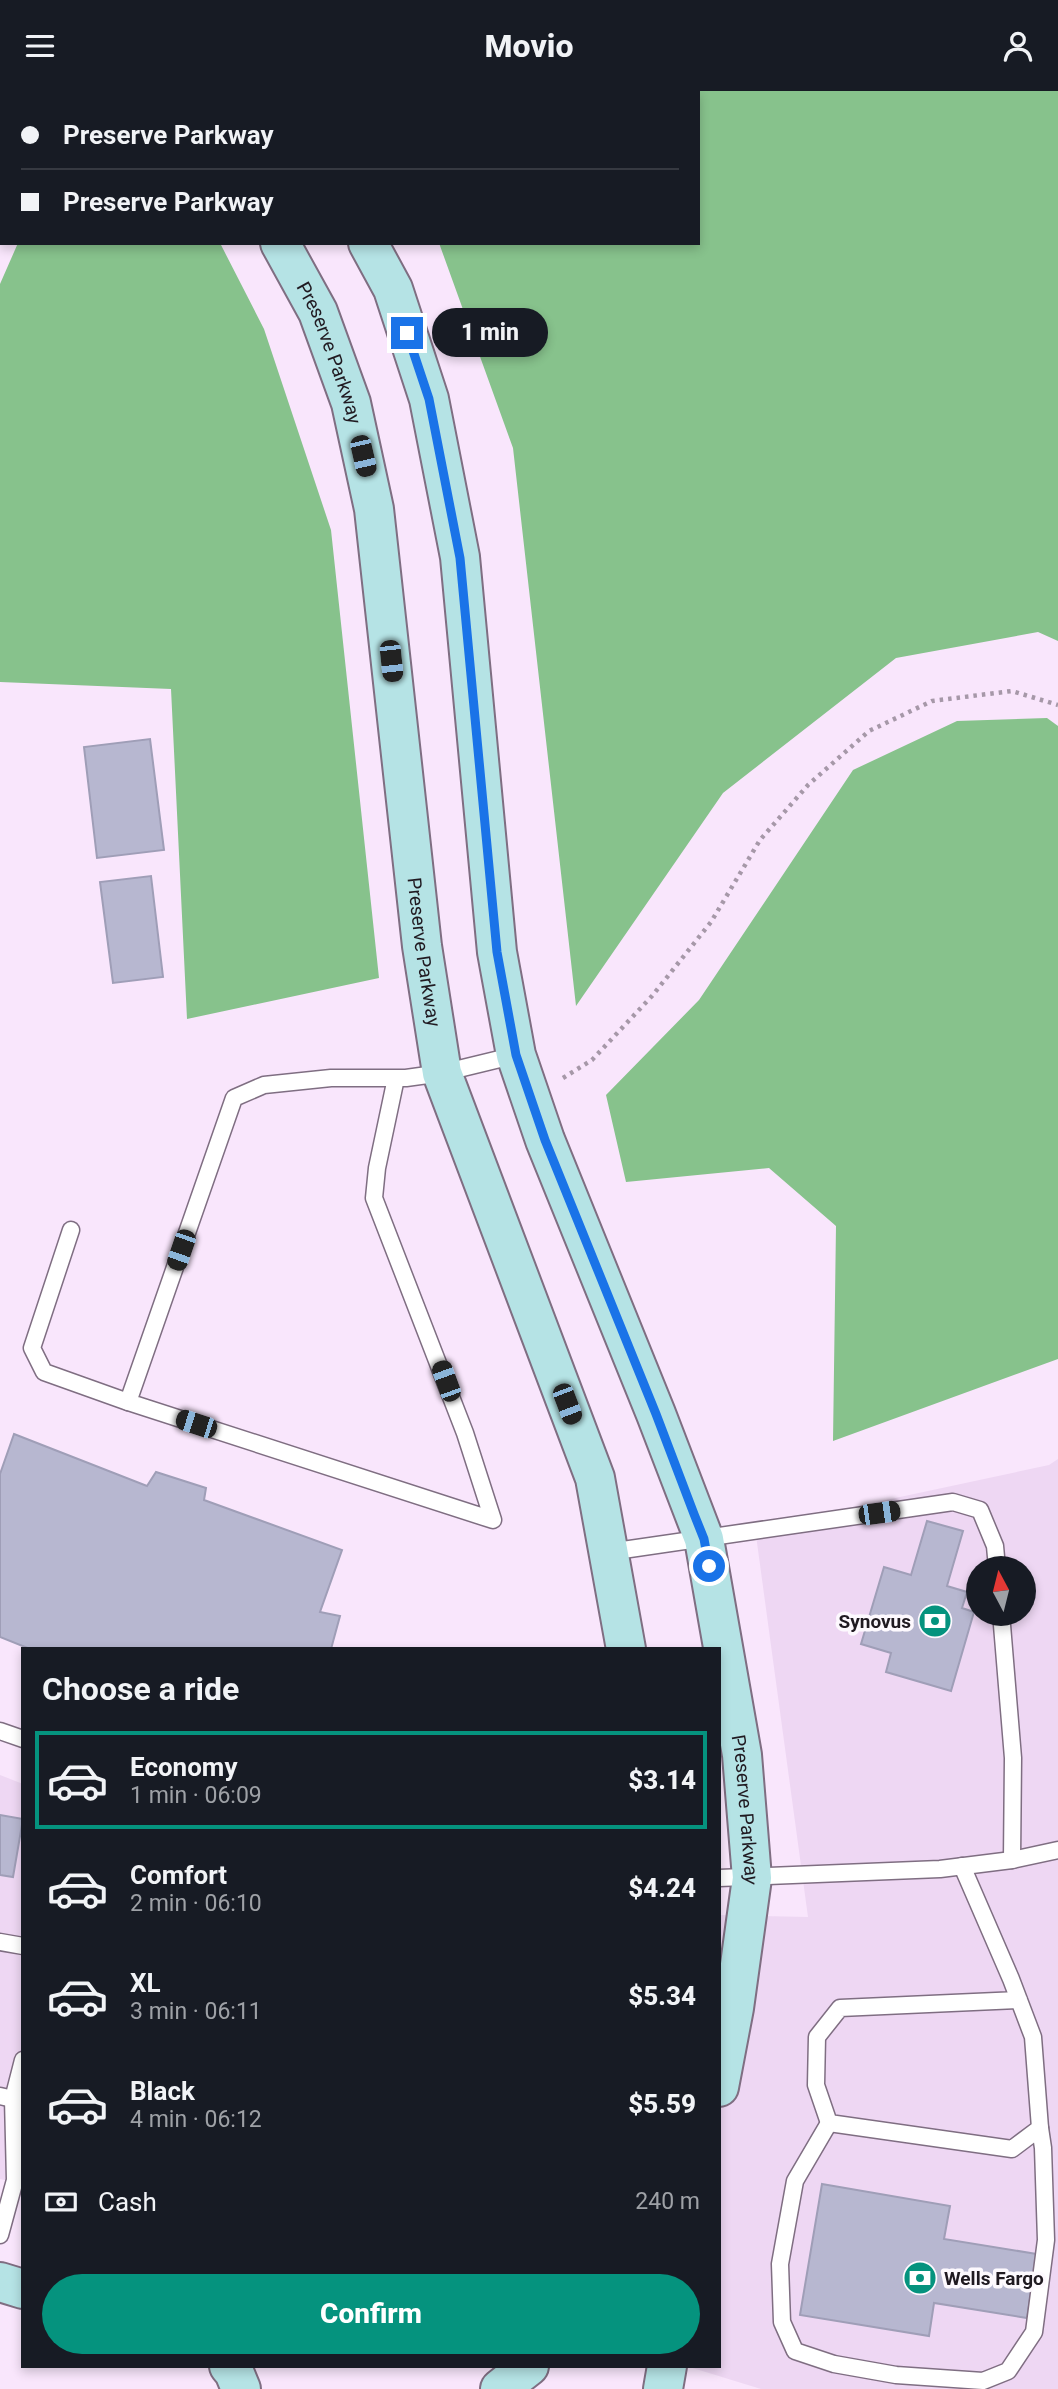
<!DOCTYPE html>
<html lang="en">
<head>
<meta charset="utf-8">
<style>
	:root { --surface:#171b24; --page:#242831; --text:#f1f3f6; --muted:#9ea1a6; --line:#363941; --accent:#05937e }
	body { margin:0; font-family:Roboto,sans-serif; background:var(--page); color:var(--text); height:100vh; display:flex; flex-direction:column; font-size:26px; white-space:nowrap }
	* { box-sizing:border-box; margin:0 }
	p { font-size:23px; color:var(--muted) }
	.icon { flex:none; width:38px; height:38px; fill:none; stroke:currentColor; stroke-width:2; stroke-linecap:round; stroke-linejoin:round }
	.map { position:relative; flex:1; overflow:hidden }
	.panel { position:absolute; left:21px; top:1556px; width:700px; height:721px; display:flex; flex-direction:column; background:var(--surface); border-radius:0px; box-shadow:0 4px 10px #0003 }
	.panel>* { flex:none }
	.guide { position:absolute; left:0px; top:0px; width:700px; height:154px; box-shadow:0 4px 10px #0003; display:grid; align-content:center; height:154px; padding:0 21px; background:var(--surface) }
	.needle { width:46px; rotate:353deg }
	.fabs { position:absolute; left:966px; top:1465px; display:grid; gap:14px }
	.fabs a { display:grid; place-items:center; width:70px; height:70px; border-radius:50%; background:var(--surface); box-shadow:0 4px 10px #0003; font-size:35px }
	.end { position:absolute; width:32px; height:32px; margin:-16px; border:9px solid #1a73e8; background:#fff; box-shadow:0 0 0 4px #fff }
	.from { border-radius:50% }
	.bubble { position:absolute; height:49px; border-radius:24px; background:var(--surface); box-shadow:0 4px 10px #0003; font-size:23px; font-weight:800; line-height:49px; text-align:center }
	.car { position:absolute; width:21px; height:42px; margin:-21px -10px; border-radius:9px; box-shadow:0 0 5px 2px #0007; background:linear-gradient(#222 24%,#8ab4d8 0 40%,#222 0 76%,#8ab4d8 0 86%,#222 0) }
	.guide b { display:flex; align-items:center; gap:24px; height:66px; font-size:26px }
	.guide b+b { border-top:2px solid var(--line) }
	.guide i { width:18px; height:18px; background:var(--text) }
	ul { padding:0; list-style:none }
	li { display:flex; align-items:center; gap:21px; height:98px; margin:0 14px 10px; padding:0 7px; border:4px solid transparent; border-radius:0px }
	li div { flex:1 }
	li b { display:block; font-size:26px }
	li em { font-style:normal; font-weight:800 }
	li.selected { border-color:var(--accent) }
	li>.icon { width:63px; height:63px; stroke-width:1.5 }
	h2 { padding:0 21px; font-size:32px; line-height:84px }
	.pay { display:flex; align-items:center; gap:18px; height:77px; padding:0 21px; font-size:26px }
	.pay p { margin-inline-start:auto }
	.primary-button { display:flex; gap:14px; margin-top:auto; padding:14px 21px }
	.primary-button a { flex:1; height:80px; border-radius:42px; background:var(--accent); color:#fff; font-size:28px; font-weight:800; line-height:80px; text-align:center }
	header { display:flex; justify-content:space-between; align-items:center; height:91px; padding:0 21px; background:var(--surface); font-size:32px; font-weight:800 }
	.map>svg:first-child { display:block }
	.built { fill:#eed7f3; fill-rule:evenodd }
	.forest { fill:#87c28c }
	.building { fill:#b7b7d0; stroke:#9f9eb7; stroke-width:2 }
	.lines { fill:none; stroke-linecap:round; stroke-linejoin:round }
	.lane-casing { stroke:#7f6e82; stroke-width:19 }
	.street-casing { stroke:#7f6e82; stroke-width:33 }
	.secondary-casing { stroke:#7f6e82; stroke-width:42 }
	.path { stroke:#a698a8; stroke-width:4.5; stroke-dasharray:3.5 5; stroke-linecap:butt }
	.lane { stroke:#fff; stroke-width:16 }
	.street { stroke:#fff; stroke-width:30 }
	.secondary { stroke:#b5e3e5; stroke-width:38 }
	.route { stroke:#1a73e8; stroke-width:9 }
	.labels { text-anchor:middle; stroke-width:7; stroke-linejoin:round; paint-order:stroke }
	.street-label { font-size:19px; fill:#201a21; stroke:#fdf9fe }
	.poi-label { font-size:19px; font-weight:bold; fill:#201a21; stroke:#fdf9fe; text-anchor:end }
</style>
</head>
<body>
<header><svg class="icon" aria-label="menu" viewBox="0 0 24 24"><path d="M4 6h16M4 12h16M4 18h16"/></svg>Movio<svg class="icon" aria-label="person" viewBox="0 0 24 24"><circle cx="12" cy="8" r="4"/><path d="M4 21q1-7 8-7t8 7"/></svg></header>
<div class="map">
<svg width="1058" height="2298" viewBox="0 0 1058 2298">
	<rect width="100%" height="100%" fill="#f9e6fc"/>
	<g class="built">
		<path d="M 1058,1368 L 1058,2298 L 761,2298 L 686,2275 L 719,2275 L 719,1824 L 808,1826 L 755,1437 L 1049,1374 ZM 978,1477 L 1024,1477 L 1024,1522 L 978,1522 Z"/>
		<polygon points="0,1684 23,1693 23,2093 0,2088"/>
	</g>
	<g class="forest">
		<polygon points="362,0 1058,0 1058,550 1038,541 896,567 723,702 576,915 513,357 439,152 698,152 698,2"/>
		<polygon points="18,152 220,152 264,238 331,439 379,887 187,928 171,598 0,591 0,193"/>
		<polygon points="1047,627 1058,635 1058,1268 833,1350 836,1135 769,1077 626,1091 606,1004 699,909 853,679 957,630"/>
	</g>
	<g class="building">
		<polygon points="150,648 164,759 97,767 84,656"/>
		<polygon points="151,785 163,886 113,892 100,791"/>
		<polygon points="14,1343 147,1395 156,1381 206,1397 204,1409 342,1459 320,1521 340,1525 331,1558 30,1558 0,1546 0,1383"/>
		<polygon points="927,1430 963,1440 947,1495 967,1501 962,1517 974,1521 951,1600 886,1581 891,1562 861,1553 884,1476 911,1484"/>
		<polygon points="0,1724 23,1728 13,1786 0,1784"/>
		<polygon points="822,2093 950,2115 944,2148 1037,2163 1027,2227 934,2212 929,2245 800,2224"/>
	</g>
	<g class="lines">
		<defs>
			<g id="lane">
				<polyline points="396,987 377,1077 374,1107 465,1342 493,1429 128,1311 234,1007 264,994 331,987 406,987 442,982 516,964"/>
				<polyline points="71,1139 32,1257 44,1281 128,1311"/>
				<polyline points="609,1461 953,1411 980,1419 995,1455 997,1477"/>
				<polyline points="1001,1522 1013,1667 1012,1769"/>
				<polyline points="0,1640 23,1648"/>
				<polyline points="962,1775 1011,1888 1033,1946 1040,2037 1012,2058 829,2032 816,1994 817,1946 840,1917 1019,1909"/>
				<polyline points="719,1787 940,1778 1012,1769 1058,1759"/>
				<polyline points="0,1851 23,1855"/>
				<polyline points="0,2005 13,2008 23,1969"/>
				<polyline points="829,2032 795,2090 780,2173 782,2231 795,2260 834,2273 896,2284 983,2290 1008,2280 1034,2241 1046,2149 1043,2057 1040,2037"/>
				<polyline points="0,2144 15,2089 13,2008"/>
			</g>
			<g id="street">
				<polyline points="77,2 79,0"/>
				<polyline points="0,83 2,81"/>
			</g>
			<g id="secondary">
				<polyline points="177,0 179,2"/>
				<polyline points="269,0 271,2"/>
				<path id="s1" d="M 280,152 L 318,221 L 351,312 L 374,418 L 422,855 L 442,982 L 595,1387 L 626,1558"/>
				<path id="s2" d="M 368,152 L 393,198 L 429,308 L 460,466 L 497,861 L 516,964 L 545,1049 L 656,1323 L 704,1448 L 742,1664 L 752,1787 L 734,1917 L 719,1996"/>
				<polyline points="0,2191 23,2198"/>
				<polyline points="229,2275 234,2281 241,2298"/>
				<polyline points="500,2298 529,2275"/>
				<polyline points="663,2298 667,2275"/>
			</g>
		</defs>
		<use href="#lane" class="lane-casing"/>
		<use href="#street" class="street-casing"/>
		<use href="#secondary" class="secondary-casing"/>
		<polyline class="path" points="563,987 592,969 652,905 711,831 760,749 808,694 869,640 932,610 1012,600 1058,614"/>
		<use href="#lane" class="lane"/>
		<use href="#street" class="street"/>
		<use href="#secondary" class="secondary"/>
	</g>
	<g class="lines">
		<polyline class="route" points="407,242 429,308 460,467 497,861 516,964 545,1049 656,1323 694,1423 704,1448 709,1475"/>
	</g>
	<defs>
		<symbol id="bank-disc" viewBox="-11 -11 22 22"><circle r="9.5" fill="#05937e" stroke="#fdf9fe"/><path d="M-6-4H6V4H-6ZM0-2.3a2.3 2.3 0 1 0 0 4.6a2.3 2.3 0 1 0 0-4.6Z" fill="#fff"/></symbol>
	</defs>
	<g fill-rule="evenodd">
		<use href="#bank-disc" x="916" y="1511" width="38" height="38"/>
		<use href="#bank-disc" x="901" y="2168" width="38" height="38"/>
	</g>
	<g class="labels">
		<g class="street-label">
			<text dy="7" stroke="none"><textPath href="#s1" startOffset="121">Preserve Parkway</textPath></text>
			<text dy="7" stroke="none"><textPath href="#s1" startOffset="730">Preserve Parkway</textPath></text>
			<text dy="7" stroke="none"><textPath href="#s2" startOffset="1624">Preserve Parkway</textPath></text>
		</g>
		<g class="poi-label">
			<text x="911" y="1537">Synovus</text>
			<text x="944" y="2194" text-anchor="start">Wells Fargo</text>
		</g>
	</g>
</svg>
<div class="fabs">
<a><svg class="needle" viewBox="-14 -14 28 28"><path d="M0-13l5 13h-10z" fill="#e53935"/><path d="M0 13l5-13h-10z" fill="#9ea1a6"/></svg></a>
</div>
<i class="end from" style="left:709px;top:1475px"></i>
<i class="end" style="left:407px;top:242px"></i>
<div class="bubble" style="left:432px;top:217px;width:116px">1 min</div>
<i class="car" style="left:363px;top:365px;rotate:167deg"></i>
<i class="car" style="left:391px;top:570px;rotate:174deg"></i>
<i class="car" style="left:181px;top:1159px;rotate:199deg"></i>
<i class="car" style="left:446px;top:1290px;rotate:340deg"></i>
<i class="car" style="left:567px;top:1313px;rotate:159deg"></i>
<i class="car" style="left:196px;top:1333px;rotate:288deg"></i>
<i class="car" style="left:879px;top:1422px;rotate:82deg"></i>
<div class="guide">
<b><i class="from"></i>Preserve Parkway</b>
<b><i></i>Preserve Parkway</b>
</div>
<section class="panel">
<h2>Choose a ride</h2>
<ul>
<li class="selected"><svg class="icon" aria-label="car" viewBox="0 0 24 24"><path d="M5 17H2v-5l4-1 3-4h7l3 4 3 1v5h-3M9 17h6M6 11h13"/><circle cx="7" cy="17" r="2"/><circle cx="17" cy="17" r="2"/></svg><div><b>Economy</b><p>1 min · 06:09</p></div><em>$3.14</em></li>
<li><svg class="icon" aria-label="car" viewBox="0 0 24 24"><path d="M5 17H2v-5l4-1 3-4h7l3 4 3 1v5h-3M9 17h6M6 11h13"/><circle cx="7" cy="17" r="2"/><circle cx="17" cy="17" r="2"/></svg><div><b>Comfort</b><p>2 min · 06:10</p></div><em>$4.24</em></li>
<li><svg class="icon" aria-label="car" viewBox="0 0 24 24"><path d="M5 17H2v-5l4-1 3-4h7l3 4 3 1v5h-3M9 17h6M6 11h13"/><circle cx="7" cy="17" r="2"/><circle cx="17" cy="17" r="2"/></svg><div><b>XL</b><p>3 min · 06:11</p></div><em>$5.34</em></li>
<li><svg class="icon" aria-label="car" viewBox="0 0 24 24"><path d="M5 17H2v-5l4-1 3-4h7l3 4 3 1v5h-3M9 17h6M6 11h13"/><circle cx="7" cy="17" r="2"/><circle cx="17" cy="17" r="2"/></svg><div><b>Black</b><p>4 min · 06:12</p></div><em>$5.59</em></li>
</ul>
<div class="pay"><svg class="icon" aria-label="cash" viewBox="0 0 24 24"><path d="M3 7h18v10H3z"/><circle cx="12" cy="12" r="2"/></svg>Cash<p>240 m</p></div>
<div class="primary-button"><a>Confirm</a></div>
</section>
</div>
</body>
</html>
